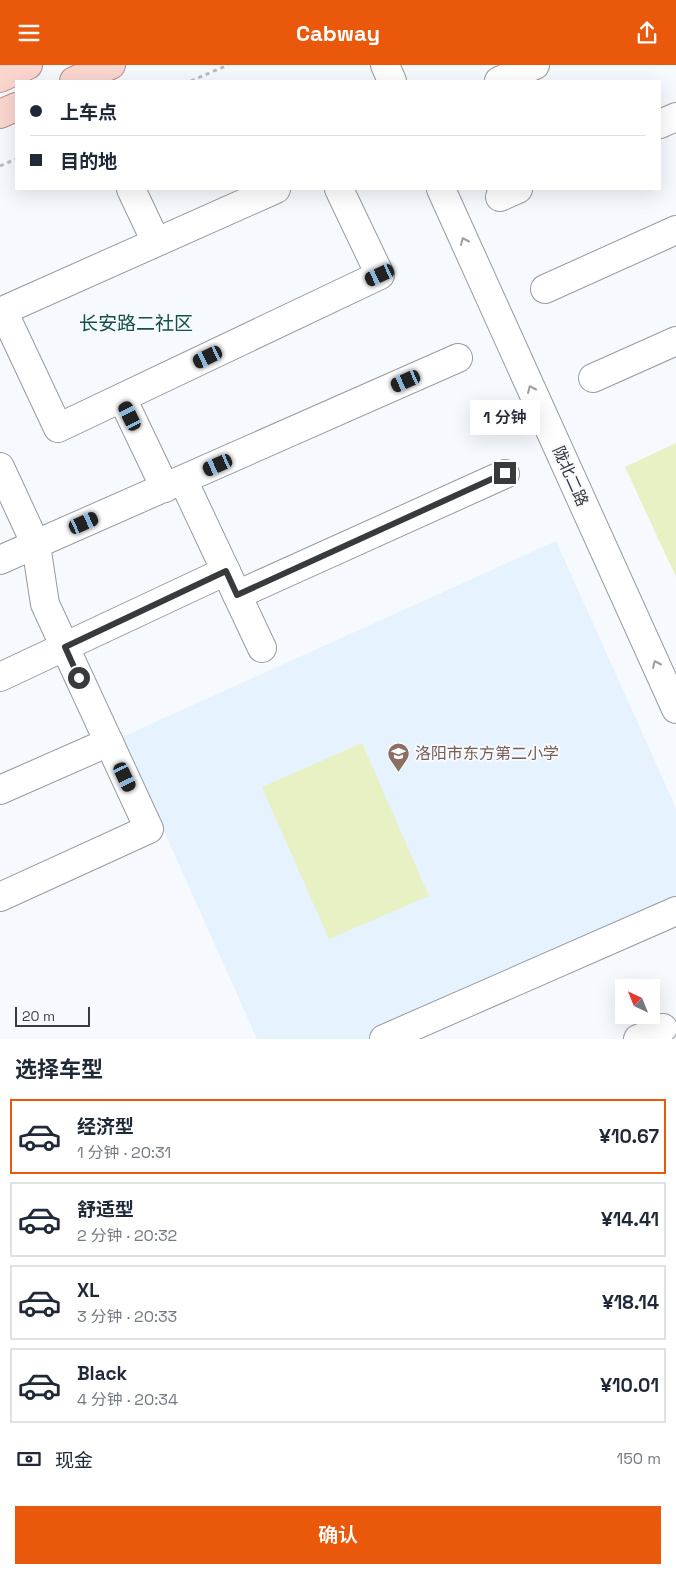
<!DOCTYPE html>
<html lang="zh">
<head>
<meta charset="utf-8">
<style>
	:root { --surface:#fff; --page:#f6f6f7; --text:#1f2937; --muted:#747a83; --line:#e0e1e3; --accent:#ea580c }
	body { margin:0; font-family:"Space Grotesk","Noto Sans SC",sans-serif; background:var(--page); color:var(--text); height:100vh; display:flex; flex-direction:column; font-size:19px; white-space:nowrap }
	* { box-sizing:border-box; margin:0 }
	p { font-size:16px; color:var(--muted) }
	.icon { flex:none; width:28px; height:28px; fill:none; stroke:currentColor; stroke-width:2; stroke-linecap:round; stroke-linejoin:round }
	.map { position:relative; height:974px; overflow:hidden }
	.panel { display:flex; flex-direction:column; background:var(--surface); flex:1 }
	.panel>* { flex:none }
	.banner { position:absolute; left:15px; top:15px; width:646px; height:110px; border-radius:0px; box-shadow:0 5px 20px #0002; display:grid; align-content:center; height:110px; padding:0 15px; background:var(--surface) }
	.needle { width:32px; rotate:317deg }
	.buttons { position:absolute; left:615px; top:914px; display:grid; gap:10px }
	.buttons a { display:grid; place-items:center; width:45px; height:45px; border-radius:0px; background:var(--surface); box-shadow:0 5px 20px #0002; font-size:25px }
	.scale { position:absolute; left:15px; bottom:12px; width:75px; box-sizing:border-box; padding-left:5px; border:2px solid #383b3d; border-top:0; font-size:14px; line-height:18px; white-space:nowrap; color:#383b3d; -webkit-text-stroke:4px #f6fafe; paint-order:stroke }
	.end { position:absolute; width:22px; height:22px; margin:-11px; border:6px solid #383b3d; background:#fff; box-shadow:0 0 0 2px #fff }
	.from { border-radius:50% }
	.bubble { position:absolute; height:35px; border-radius:0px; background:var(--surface); box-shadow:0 5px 20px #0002; font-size:16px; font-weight:600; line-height:35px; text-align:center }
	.car { position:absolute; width:15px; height:30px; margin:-15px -8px; border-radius:6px; box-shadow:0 0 4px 1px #0007; background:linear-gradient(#222 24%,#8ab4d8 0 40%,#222 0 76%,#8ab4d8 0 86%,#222 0) }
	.banner b { display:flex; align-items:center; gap:18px; height:48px; font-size:19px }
	.banner b+b { border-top:1px solid var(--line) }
	.banner i { width:12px; height:12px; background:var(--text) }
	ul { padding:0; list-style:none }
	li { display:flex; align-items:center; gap:15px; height:75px; margin:0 10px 8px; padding:0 5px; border:2px solid var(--line); border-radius:0px }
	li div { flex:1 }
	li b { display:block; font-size:19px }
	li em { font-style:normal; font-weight:600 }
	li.current { border-color:var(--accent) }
	li>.icon { width:45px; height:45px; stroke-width:1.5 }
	h2 { padding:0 15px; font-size:22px; line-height:60px }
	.pay { display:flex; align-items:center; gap:12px; height:55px; padding:0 15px; font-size:19px }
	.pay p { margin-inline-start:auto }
	.cta { display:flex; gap:10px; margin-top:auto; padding:10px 15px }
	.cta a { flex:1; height:58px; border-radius:0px; background:var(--accent); color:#fff; font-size:20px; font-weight:600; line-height:58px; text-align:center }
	header { display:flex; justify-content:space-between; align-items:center; height:65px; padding:0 15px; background:var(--accent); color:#fff; font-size:22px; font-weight:600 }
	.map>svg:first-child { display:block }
	.built { fill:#e6f2fe }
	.green { fill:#e7f1c3 }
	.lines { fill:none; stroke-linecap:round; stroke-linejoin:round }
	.minor-casing { stroke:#959ba1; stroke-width:30 }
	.major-casing { stroke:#b48e87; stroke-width:30 }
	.path { stroke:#b9bdc0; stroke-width:3; stroke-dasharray:4 4; stroke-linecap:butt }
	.minor { stroke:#fff; stroke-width:28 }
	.major { stroke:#fad6cf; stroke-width:28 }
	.oneway { stroke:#9c9d9e }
	.route { stroke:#383b3d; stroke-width:6 }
	.labels { text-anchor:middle; stroke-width:4; stroke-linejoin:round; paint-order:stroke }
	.street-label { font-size:16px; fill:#383b3d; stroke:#f6fafe }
	.education-label { font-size:16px; fill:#785e54; stroke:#f6fafe; text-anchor:start }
	.quarter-label { font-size:19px; fill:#144f4a; stroke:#f6fafe }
</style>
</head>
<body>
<header><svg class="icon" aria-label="menu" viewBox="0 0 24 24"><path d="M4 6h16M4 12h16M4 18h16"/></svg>Cabway<svg class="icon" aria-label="share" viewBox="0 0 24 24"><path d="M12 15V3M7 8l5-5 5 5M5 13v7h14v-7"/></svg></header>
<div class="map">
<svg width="676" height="974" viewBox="0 0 676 974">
	<rect width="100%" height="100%" fill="#f6fafe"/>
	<polygon class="built" points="556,476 676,743 676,847 393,974 257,974 122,672"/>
	<g class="green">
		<polygon points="676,378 676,512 625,402"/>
		<polygon points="362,678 429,831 329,874 262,722"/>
	</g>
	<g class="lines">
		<defs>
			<g id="minor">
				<polyline points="385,0 392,16"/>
				<polyline points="499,16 535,0"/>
				<polyline points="660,59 676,52"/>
				<polyline points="131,124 156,177"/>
				<polyline points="441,124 676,644"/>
				<polyline points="500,132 518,124"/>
				<polyline points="545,224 676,165"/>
				<polyline points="3,246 58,363 380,210 339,124"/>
				<polyline points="0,247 276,124"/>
				<polyline points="593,313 676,276"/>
				<polyline points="122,333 165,423"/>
				<polyline points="0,402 36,480 45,539 149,764 0,832"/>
				<polyline points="183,415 262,583"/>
				<polyline points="0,495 458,293"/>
				<polyline points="237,530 505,409"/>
				<polyline points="0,612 226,506"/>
				<polyline points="0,725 109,677"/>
				<polyline points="384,974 676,846"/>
				<polyline points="638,974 663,963"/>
			</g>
			<g id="major">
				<polyline points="0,13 28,0"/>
				<polyline points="74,16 111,0"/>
				<polyline points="0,49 16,42"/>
			</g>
		</defs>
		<use href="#minor" class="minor-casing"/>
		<use href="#major" class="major-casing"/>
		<g class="path">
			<polyline points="191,16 228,0"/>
			<polyline points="0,101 16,94"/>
		</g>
		<use href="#minor" class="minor"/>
		<use href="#major" class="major"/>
	</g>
	<defs><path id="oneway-chevron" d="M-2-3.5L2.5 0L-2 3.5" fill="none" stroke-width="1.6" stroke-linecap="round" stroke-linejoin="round" transform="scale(1.25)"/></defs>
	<g class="oneway">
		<use href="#oneway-chevron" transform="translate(464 176) rotate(-114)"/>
		<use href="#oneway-chevron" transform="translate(531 324) rotate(-114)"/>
		<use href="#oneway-chevron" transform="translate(656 599) rotate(-114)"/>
	</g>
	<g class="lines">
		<polyline class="route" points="79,613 65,582 226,506 237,530 505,408"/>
	</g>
	<defs>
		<symbol id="school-pin" viewBox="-11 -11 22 30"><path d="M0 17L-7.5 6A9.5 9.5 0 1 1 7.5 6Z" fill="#8d6e63" stroke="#f6fafe"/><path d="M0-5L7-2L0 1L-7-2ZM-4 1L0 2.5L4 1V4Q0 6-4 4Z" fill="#fff"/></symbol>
	</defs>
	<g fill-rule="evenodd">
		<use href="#school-pin" x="386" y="676" width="25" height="34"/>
	</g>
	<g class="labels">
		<g class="street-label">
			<text transform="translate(571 411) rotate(66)" y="6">陇北二路</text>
		</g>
		<g class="education-label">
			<text x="415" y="694">洛阳市东方第二小学</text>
		</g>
		<g class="quarter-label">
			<text x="136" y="265">长安路二社区</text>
		</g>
	</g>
</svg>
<div class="buttons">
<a><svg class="needle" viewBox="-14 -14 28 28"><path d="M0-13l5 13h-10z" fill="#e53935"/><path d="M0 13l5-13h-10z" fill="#747a83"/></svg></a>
</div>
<div class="scale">20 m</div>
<i class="end from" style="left:79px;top:613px"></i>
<i class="end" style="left:505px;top:408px"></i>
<div class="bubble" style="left:470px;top:335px;width:70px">1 分钟</div>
<i class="car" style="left:380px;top:210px;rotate:245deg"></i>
<i class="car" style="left:208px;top:292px;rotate:244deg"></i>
<i class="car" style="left:406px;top:316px;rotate:246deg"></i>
<i class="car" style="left:130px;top:351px;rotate:334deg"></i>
<i class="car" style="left:218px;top:400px;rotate:246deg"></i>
<i class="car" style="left:84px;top:458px;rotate:66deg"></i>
<i class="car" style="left:125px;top:712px;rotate:155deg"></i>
<div class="banner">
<b><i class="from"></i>上车点</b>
<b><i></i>目的地</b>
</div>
</div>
<section class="panel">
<h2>选择车型</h2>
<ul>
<li class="current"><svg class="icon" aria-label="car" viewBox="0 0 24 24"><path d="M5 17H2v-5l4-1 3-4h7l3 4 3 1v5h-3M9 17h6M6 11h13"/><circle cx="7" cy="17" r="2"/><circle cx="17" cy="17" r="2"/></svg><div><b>经济型</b><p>1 分钟 · 20:31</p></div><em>¥10.67</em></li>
<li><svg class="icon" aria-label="car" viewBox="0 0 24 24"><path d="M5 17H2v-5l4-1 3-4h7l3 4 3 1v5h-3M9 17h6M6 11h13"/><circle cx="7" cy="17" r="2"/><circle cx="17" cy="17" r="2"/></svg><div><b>舒适型</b><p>2 分钟 · 20:32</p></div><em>¥14.41</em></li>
<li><svg class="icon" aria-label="car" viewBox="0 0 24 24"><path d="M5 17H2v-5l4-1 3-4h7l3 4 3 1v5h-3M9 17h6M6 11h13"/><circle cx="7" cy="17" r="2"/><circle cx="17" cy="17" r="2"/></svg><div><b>XL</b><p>3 分钟 · 20:33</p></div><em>¥18.14</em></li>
<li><svg class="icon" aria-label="car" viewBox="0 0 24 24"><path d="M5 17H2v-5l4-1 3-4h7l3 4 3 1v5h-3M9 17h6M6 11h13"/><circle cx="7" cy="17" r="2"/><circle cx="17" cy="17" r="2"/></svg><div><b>Black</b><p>4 分钟 · 20:34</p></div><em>¥10.01</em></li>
</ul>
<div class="pay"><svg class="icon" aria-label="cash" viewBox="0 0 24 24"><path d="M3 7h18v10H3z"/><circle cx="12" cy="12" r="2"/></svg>现金<p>150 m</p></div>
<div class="cta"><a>确认</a></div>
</section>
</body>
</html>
